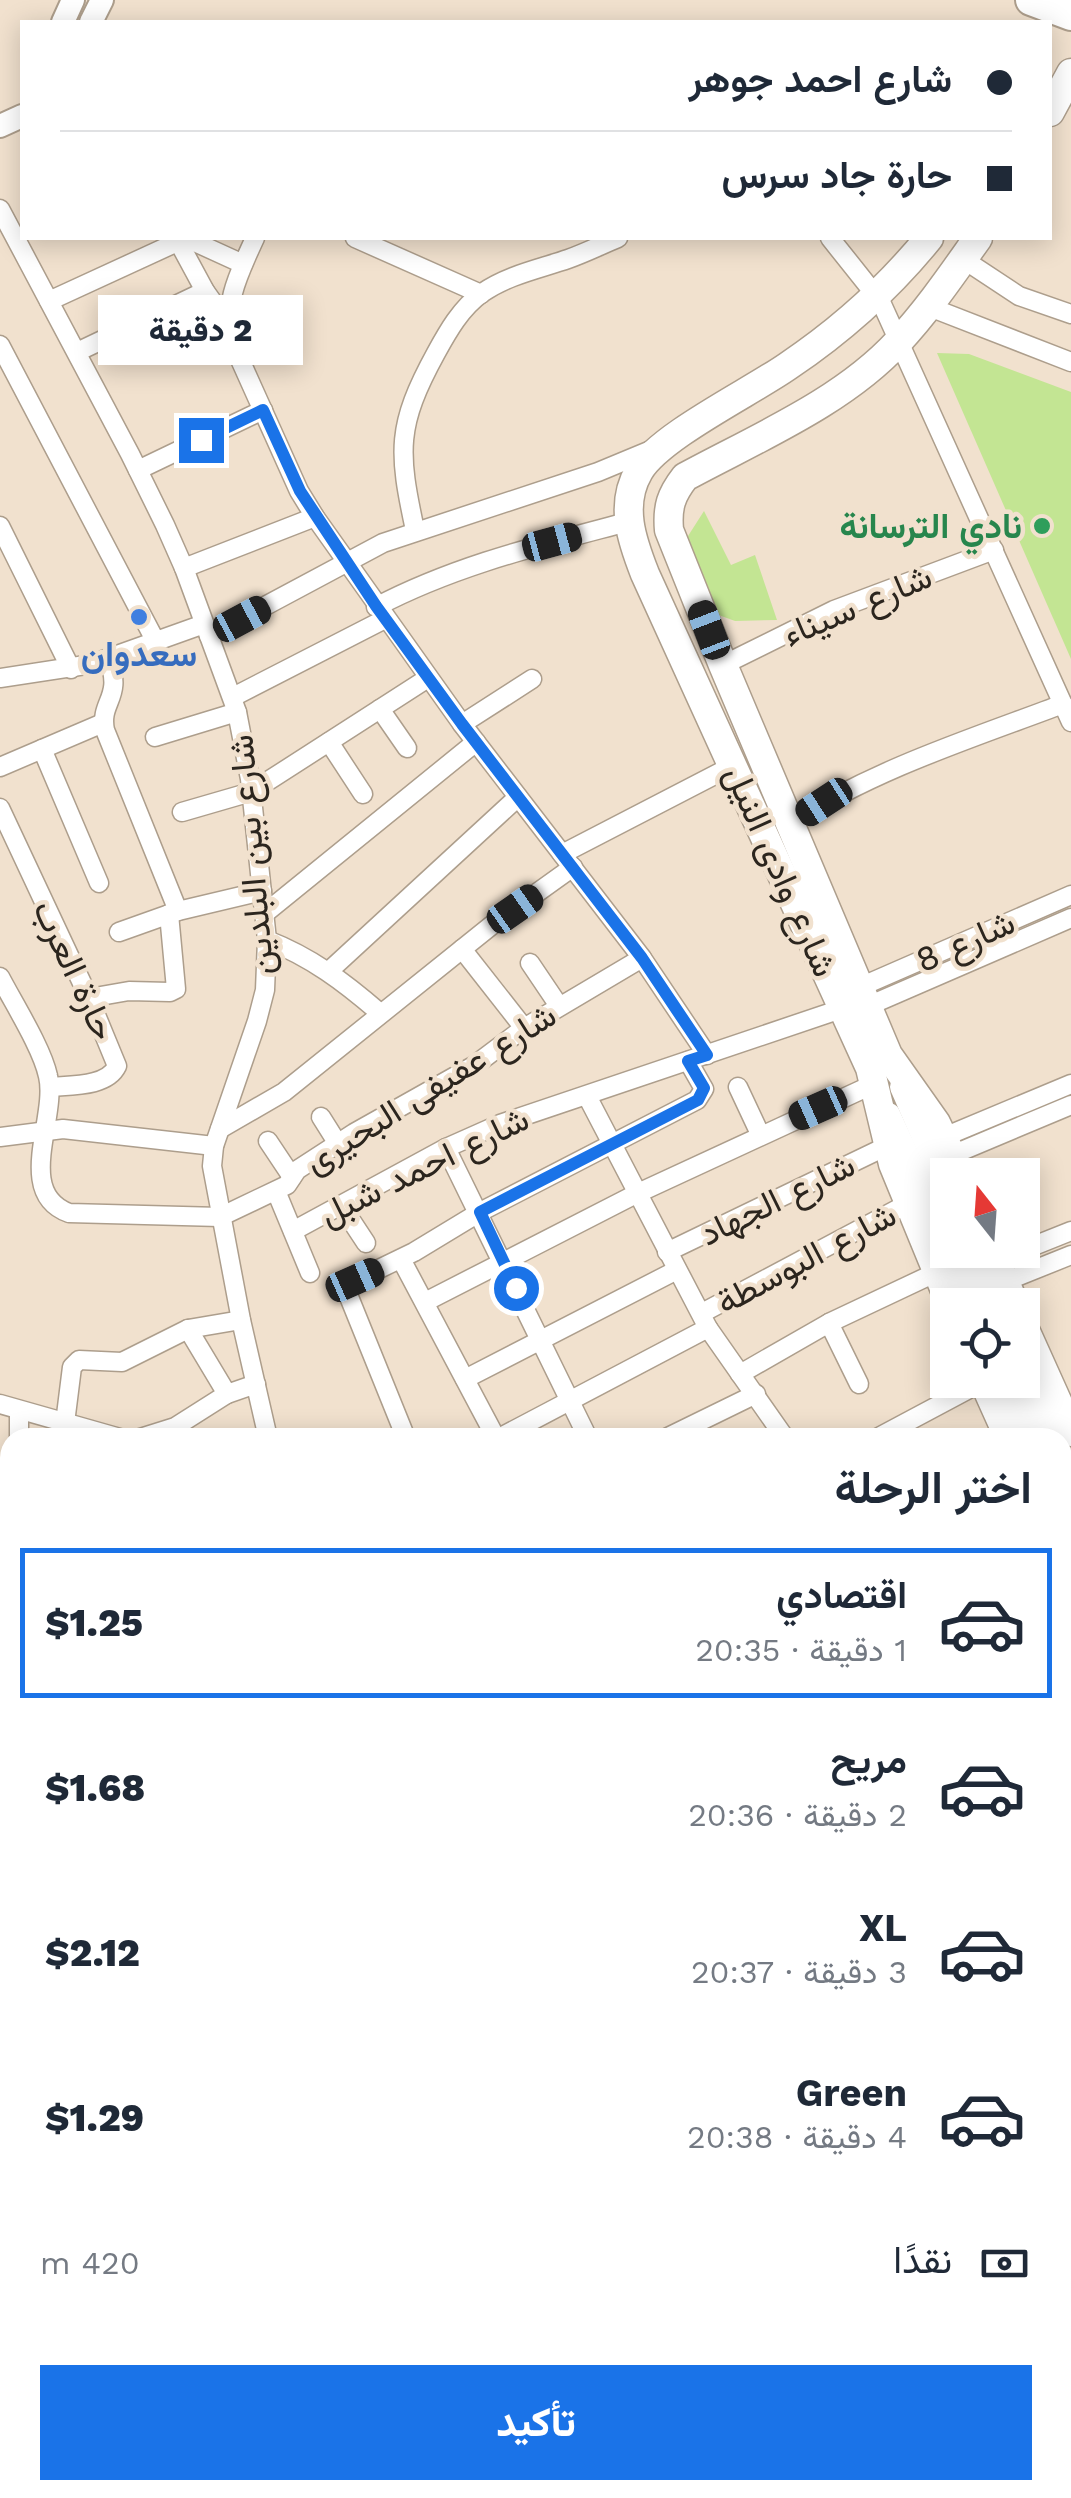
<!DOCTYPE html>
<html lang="ar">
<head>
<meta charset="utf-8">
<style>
	:root { --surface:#fff; --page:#f6f6f7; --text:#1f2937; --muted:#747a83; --line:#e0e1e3; --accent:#1a73e8 }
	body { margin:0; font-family:"Work Sans",Vazirmatn,sans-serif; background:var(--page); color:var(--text); direction:rtl; height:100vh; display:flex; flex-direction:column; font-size:38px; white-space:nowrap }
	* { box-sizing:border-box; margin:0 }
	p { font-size:32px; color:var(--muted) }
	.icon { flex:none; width:55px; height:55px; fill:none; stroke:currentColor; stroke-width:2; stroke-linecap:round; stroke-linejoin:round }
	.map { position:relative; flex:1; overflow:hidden; direction:ltr }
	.panel { position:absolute; left:0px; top:1428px; width:1072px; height:1072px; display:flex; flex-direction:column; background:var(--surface); border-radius:30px 30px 0 0; box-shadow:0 5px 25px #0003; direction:rtl }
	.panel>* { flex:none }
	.banner { position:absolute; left:20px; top:20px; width:1032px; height:220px; border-radius:0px; box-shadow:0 5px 25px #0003; direction:rtl; display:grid; align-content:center; height:220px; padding:0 40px; background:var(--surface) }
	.needle { width:65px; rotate:343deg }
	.controls { position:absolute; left:930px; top:1158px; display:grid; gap:20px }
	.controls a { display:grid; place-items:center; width:110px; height:110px; border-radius:0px; background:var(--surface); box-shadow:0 5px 25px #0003; font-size:50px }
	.end { position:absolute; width:45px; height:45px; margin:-22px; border:12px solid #1a73e8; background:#fff; box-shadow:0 0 0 5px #fff }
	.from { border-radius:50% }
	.bubble { position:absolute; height:70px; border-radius:0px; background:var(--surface); box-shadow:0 5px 25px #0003; font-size:32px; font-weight:800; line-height:70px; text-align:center; direction:rtl }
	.car { position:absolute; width:30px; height:60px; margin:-30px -15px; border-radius:12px; box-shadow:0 0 8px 2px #0007; background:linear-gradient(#222 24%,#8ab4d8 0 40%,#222 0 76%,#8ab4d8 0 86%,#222 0) }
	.banner b { display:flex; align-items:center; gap:35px; height:95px; font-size:38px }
	.banner b+b { border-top:2px solid var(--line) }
	.banner i { width:25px; height:25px; background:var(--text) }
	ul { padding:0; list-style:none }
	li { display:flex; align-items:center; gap:30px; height:150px; margin:0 20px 15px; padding:0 20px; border:5px solid transparent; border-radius:0px }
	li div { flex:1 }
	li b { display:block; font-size:38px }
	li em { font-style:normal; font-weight:800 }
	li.selected { border-color:var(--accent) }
	li>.icon { width:90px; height:90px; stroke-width:1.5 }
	h2 { padding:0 40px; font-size:45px; line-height:120px }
	.pay { display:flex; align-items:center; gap:25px; height:110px; padding:0 40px; font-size:38px }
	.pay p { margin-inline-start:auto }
	.cta { display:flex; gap:20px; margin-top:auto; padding:20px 40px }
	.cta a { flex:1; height:115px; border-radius:0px; background:var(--accent); color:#fff; font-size:40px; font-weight:800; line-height:115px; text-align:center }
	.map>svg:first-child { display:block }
	.built { fill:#e9d4ba }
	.green { fill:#c3e593 }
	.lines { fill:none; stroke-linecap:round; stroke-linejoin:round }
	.minor-casing { stroke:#ad9e8c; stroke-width:21 }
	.tertiary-casing { stroke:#ad9e8c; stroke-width:26 }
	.secondary-casing { stroke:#ad9e8c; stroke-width:31 }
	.primary-casing { stroke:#ad9e8c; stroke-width:34 }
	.trunk-casing { stroke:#ad9e8c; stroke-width:34 }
	.minor { stroke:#fff; stroke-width:18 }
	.tertiary { stroke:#fff; stroke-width:22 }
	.secondary { stroke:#fff; stroke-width:28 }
	.primary { stroke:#fff; stroke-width:30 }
	.trunk { stroke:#fff; stroke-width:30 }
	.rail-casing { stroke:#786e62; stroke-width:10 }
	.rail { stroke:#f1e1ce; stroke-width:6; stroke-dasharray:19; stroke-linecap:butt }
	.route { stroke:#1a73e8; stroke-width:12 }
	.leisure-dot { fill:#2e9e5b; stroke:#f1e1ce; stroke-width:4 }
	.shop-dot { fill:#3f7fe0; stroke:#f1e1ce; stroke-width:4 }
	.labels { text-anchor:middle; stroke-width:9; stroke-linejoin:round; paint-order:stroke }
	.leisure-label { font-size:35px; font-weight:bold; fill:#27864d; stroke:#f1e1ce; text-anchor:end }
	.street-label { font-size:35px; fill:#2b251e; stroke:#f1e1ce }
	.shop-label { font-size:35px; font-weight:bold; fill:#366cbe; stroke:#f1e1ce }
</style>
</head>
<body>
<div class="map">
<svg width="1071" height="2498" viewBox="0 0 1071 2498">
	<rect width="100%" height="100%" fill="#f1e1ce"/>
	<polygon class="built" points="1071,1775 1071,1983 1063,1987 1062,1779"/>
	<g class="green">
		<polygon points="937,353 969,354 1071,392 1071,659"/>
		<polygon points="704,511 731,565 755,555 777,620 735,621 705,610 681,547"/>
	</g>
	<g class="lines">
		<defs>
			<g id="minor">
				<polyline points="0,209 130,454 165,525 184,568 237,712 250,779 267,940 265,990 257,1021 214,1146 212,1166 241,1320 268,1438"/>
				<path d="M 255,238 C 239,273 222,305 233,344 L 299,491 L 315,517 L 462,724 L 642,958 L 707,1055"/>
				<polyline points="355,238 481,294"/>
				<polyline points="830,238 881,302 1071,722"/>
				<polyline points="178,241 205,291 227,322"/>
				<polyline points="963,259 1019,296 1071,314"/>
				<polyline points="49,301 186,238 243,264"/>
				<polyline points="927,306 1071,362"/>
				<polyline points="0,345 156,642"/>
				<polyline points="77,352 205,291"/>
				<polyline points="138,470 263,410"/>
				<polyline points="0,526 71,669"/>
				<path d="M 415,530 C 398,451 396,426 436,353 C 448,331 461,308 482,293 C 508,275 539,269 568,259 C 585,253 601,245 618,238"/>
				<polyline points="184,568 315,517"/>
				<path d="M 376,607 C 456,565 541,545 627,522"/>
				<polyline points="209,636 383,543 598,472 651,450"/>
				<path d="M 108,658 C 124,698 99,701 105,730 L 178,911"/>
				<polyline points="723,665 834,610 994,550"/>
				<polyline points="0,678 92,664 204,624"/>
				<polyline points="233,697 385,619"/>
				<polyline points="380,709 407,748"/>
				<polyline points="462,724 532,679"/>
				<polyline points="155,737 237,712"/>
				<polyline points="329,742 363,794"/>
				<polyline points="42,749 99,883"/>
				<polyline points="0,767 103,723"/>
				<path d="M 0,808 L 89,998 L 117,1066 C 107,1087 71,1085 50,1087"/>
				<polyline points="182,812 251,792 428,678"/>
				<path d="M 791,823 C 875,769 970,739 1063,704"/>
				<polyline points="562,854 734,765"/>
				<polyline points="264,914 476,742"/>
				<polyline points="119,932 178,911 262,891"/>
				<path d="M 267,940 C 311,957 344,982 380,1013"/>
				<polyline points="462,949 524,1028"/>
				<polyline points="530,963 559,1006"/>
				<polyline points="329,971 518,797"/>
				<path d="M 0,977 C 14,1004 42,1048 48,1076 C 58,1117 14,1193 69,1213 L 220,1217 L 287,1185 L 297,1170 L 354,1133 L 475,1065 L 524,1028 L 642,958"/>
				<polyline points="860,987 1071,895"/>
				<polyline points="89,998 129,991 170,992 176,989 169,914"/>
				<polyline points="868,1006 1071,918"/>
				<polyline points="738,1087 760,1134"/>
				<polyline points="587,1096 708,1328 785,1438"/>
				<polyline points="321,1117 338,1144"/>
				<polyline points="220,1129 284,1092 492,925 573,867"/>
				<polyline points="0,1137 63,1129 214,1146"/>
				<polyline points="944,1137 1071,1084"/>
				<polyline points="268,1141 292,1177"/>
				<polyline points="446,1148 588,1438"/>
				<polyline points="952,1155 1071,1105"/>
				<polyline points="276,1191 310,1273"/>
				<polyline points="341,1205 366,1243"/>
				<polyline points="293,1231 446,1148 500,1124 841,1009"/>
				<polyline points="667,1252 887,1146"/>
				<polyline points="401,1259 496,1438"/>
				<polyline points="996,1261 1071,1231"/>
				<polyline points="1004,1282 1071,1255"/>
				<polyline points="425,1302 636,1194 876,1083"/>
				<polyline points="702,1313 909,1203"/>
				<polyline points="829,1323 859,1384"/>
				<polyline points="188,1329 227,1394"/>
				<polyline points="740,1374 829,1323 937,1272"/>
				<polyline points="465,1379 677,1270"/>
				<polyline points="0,1404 120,1438"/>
				<polyline points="19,1410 19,1438"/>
				<polyline points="65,1423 72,1367 79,1360 122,1362 188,1329 241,1320"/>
				<polyline points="140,1438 175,1427 227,1394 256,1384"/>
				<polyline points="406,1438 347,1292 348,1284 414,1252 480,1212 697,1100 704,1089 688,1061"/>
				<polyline points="499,1438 708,1328"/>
				<polyline points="666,1438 756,1394"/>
				<polyline points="877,1438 984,1381"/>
				<polyline points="0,1606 10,1603"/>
				<polyline points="0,1664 6,1665"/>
				<polyline points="0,1763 10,1762"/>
				<polyline points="0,1813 6,1815 10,1832"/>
				<polyline points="1062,2016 1071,2013"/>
				<polyline points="1062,2037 1071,2057"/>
				<polyline points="0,2301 10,2321"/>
				<polyline points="1062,2437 1071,2457"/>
				<polyline points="91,2490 94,2498"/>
				<polyline points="273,2490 286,2498"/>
				<polyline points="400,2490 401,2498"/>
				<polyline points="487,2490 489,2498"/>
				<polyline points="610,2490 613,2498"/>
				<polyline points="682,2490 688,2498"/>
				<polyline points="909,2490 913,2498"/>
				<polyline points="12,2498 28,2490"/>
			</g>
			<g id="tertiary">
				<polyline points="63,22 73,0"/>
				<polyline points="91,22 102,0"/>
				<polyline points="0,126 22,116"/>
				<polyline points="901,1087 948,1194"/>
				<polyline points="889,1114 948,1243"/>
				<polyline points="951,1250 975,1305"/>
				<polyline points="972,1250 995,1305"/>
				<polyline points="1022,1369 1052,1438"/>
				<polyline points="1009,1380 1035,1438"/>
				<polyline points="1062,1462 1071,1481"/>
				<polyline points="1062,1502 1066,1511"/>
				<polyline points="1062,2353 1071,2349"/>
				<polyline points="1062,2388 1071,2384"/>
				<polyline points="745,2498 764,2490"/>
				<polyline points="813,2498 828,2490"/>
			</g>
			<g id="secondary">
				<polyline points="1050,112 1071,73"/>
				<path d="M 929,238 C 890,286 840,331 788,366 C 751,392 660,436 639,471 C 619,505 632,541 645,574 L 870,1068 L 893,1164 L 951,1305"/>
				<path d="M 961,1175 L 936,1123 L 888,1055 L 723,665 L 669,530 C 667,507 671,495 685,477 C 757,438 843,402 898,342 C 928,310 953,273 978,238"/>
				<polyline points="991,1250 1015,1305"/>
				<polyline points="1022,1323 1071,1432"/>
				<polyline points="983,1380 1009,1438"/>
				<polyline points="1062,1545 1071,1548"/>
				<polyline points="1062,1584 1071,1581"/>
				<polyline points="1062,1679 1071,1676"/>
				<polyline points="0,2026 10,2020"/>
				<polyline points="0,2125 10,2120"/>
			</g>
			<polyline id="primary" points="1031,0 1071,15"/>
			<polyline id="trunk" points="0,2059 10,2054"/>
		</defs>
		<use href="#minor" class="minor-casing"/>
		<use href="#tertiary" class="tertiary-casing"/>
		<use href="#secondary" class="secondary-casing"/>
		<use href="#primary" class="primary-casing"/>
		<use href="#trunk" class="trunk-casing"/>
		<use href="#minor" class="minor"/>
		<use href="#tertiary" class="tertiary"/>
		<use href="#secondary" class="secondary"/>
		<use href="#primary" class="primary"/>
		<use href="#trunk" class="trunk"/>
		<defs>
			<g id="rail">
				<polyline points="1062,1612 1071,1608"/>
				<polyline points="1062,1630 1071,1627"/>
				<polyline points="0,2101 10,2094"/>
			</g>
		</defs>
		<use href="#rail" class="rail-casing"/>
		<use href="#rail" class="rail"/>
	</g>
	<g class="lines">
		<polyline class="route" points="201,440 263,410 300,491 376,606 462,724 642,958 707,1055 688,1061 704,1088 698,1100 480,1212 516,1288"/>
	</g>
	<circle class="leisure-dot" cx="1042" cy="526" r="10"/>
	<circle class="shop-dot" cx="139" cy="617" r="10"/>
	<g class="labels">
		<g class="leisure-label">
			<text x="1022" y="538">نادي الترسانة</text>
		</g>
		<g class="street-label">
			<text transform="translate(857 605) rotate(-23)" y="12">شارع سيناء</text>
			<text transform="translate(251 855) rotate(-95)" y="12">شارع بين البلدين</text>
			<text transform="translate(781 871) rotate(66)" y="12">شارع وادى النيل</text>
			<text transform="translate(965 941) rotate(-24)" y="12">شارع 8</text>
			<text transform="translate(75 970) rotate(65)" y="12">حارة العرب</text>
			<text transform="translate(430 1088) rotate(-32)" y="12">شارع عفيفى البحيرى</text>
			<text transform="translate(424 1166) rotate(-26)" y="12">شارع احمد شبل</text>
			<text transform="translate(777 1199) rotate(-26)" y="12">شارع الجهاد</text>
			<text transform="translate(806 1258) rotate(-28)" y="12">شارع البوسطة</text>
		</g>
		<g class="shop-label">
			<text x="139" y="666">سعدوان</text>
		</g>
	</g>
</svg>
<div class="controls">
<a><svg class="needle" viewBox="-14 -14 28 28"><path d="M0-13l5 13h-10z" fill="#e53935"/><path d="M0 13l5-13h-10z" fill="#747a83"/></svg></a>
<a><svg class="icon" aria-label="locate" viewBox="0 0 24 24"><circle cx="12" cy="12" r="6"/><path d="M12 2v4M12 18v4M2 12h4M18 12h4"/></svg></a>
</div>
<i class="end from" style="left:516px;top:1288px"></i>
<i class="end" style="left:201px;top:440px"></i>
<div class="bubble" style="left:98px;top:295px;width:205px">2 دقيقة</div>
<i class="car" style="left:552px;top:542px;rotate:75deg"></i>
<i class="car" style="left:242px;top:619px;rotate:62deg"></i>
<i class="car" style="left:709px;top:630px;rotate:339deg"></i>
<i class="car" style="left:824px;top:802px;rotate:237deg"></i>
<i class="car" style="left:515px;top:909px;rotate:55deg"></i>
<i class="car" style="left:818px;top:1108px;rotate:246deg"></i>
<i class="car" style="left:355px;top:1280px;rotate:66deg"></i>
<div class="banner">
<b><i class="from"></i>شارع احمد جوهر</b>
<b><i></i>حارة جاد سرس</b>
</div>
<section class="panel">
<h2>اختر الرحلة</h2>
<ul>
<li class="selected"><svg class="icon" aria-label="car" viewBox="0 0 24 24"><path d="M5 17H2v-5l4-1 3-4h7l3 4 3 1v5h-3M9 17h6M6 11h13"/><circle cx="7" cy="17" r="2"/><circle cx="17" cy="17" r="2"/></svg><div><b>اقتصادي</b><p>1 دقيقة · 20:35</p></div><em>$1.25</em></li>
<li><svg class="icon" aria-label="car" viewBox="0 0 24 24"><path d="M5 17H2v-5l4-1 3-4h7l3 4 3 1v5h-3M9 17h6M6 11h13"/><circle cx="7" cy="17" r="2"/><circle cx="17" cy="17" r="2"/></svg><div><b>مريح</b><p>2 دقيقة · 20:36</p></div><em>$1.68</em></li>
<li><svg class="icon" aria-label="car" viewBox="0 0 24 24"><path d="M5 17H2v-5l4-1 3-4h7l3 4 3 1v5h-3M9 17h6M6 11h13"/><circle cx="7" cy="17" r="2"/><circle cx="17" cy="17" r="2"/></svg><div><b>XL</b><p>3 دقيقة · 20:37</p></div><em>$2.12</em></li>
<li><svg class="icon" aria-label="car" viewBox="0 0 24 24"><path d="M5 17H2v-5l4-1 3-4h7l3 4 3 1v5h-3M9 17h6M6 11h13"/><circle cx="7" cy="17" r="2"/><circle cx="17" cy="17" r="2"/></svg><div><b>Green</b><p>4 دقيقة · 20:38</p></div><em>$1.29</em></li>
</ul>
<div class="pay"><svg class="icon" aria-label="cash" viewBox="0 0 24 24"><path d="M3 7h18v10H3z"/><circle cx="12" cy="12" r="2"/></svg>نقدًا<p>420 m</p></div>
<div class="cta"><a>تأكيد</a></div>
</section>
</div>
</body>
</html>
